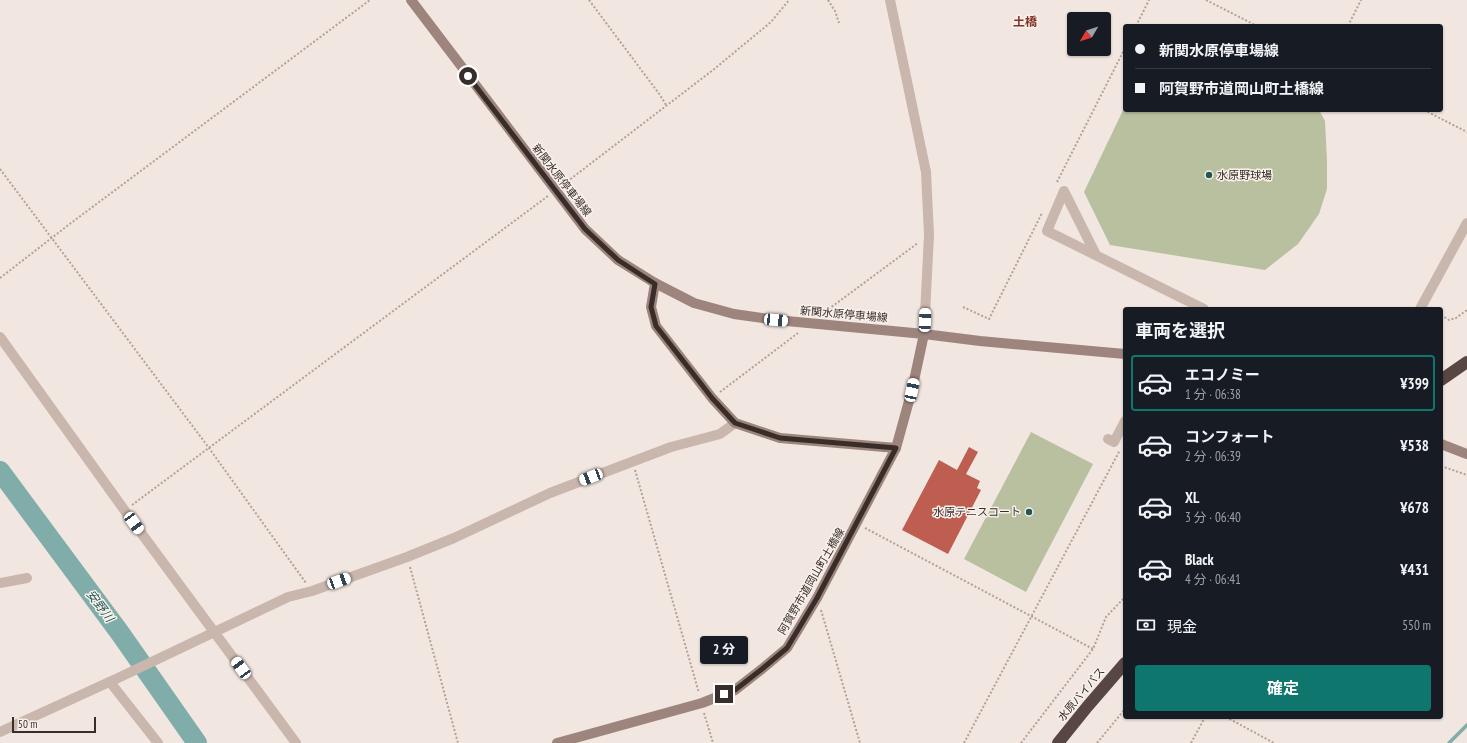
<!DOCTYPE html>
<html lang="ja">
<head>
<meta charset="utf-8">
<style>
	:root { --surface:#171b24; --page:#20242c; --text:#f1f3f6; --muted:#9ea1a6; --line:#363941; --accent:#0f766e }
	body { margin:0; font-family:"PT Sans Narrow","Noto Sans JP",sans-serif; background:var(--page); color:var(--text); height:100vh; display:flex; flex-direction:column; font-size:15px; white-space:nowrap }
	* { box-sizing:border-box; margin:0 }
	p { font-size:13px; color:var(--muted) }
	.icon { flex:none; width:22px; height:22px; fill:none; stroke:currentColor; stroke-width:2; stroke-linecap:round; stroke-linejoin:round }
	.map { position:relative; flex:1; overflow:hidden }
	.sheet { position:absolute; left:1123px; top:307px; width:320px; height:412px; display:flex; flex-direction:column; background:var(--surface); border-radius:4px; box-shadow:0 1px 3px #0004 }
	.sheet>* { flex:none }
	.hud { position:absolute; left:1123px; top:24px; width:320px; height:88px; border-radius:4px; box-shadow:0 1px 3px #0004; display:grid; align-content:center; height:88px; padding:0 12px; background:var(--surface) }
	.needle { width:26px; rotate:231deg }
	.controls { position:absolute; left:1067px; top:12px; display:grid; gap:8px }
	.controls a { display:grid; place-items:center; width:44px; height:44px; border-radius:4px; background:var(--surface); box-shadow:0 1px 3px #0004; font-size:20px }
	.scale { position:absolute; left:12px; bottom:10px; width:84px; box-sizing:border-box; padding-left:4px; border:2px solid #382d2a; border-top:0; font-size:11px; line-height:14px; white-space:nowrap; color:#382d2a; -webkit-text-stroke:3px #f9f1ec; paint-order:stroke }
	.end { position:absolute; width:18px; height:18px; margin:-9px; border:5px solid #382d2a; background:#fff; box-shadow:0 0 0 2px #fff }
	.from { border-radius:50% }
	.bubble { position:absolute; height:28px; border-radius:4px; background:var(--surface); box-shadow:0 1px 3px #0004; font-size:13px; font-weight:700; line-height:28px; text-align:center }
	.car { position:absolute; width:12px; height:24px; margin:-12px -6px; border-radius:5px; box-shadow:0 0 3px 1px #0007; background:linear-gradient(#fff 24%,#345 0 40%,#fff 0 76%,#345 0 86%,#fff 0) }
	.hud b { display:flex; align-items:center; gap:14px; height:38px; font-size:15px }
	.hud b+b { border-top:1px solid var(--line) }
	.hud i { width:10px; height:10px; background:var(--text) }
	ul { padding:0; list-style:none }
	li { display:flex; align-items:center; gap:12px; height:56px; margin:0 8px 6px; padding:0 4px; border:2px solid transparent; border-radius:4px }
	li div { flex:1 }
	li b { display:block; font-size:15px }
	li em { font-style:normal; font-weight:700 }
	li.selected { border-color:var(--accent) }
	li>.icon { width:36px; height:36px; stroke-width:1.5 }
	h2 { padding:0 12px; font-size:18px; line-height:48px }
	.pay { display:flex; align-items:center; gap:10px; height:44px; padding:0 12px; font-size:15px }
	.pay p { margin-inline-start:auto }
	.primary-button { display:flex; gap:8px; margin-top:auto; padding:8px 12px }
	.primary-button a { flex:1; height:46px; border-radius:4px; background:var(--accent); color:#fff; font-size:16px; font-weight:700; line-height:46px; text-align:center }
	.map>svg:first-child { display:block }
	.green { fill:#b9c0a0 }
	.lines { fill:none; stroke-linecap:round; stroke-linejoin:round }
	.stream { stroke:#80ada9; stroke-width:3.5 }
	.river { stroke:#80ada9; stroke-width:20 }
	.building { fill:#be5e51 }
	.path { stroke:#b5a096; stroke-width:2; stroke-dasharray:2 2; stroke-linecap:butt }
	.street { stroke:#c9b6ac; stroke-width:10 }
	.secondary { stroke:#9d857d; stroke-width:10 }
	.highway { stroke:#584642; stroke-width:12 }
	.route { stroke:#382d2a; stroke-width:5 }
	.poi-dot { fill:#225754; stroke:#f9f1ec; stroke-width:1.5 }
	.labels { text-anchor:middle; stroke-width:3; stroke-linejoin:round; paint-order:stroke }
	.poi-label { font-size:11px; fill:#382d2a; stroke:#f9f1ec; text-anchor:start }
	.street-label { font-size:11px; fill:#382d2a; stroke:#f9f1ec }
	.neighbourhood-label { font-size:12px; font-weight:bold; fill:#813329; stroke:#f9f1ec }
	.water-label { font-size:12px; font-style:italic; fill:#225754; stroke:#f9f1ec }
</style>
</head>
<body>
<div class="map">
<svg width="1467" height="743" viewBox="0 0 1467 743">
	<rect width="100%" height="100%" fill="#f1e7e0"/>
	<g class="green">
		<polygon points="1125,106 1125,110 1319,110 1325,121 1327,160 1327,189 1319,214 1298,244 1265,270 1110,245 1084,192"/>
		<polygon points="1031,432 1093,464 1026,592 964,559"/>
	</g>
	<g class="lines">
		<polyline class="stream" points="1449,743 1467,725"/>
		<polyline class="river" points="0,471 120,633 197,743"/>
	</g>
	<polygon class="building" points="969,447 978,452 966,474 980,481 977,488 981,490 948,554 902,530 939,460 957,470"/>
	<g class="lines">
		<g class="path">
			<polyline points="589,0 660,95 666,105"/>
			<polyline points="828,0 835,11 839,23"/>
			<polyline points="1206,0 1257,26"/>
			<polyline points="1136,26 1149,0"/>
			<polyline points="1348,26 1361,0"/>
			<polyline points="1424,110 1467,132"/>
			<polyline points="0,169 209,448 306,583"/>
			<polyline points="1057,182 1125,48"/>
			<polyline points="564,184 713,70 771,22 789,0"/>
			<polyline points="0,278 71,223 370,0"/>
			<polyline points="963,307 989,319 1042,213"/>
			<polyline points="822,314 918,243"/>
			<polyline points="1441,315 1449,320 1456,318 1467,310"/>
			<polyline points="720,392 798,333"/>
			<polyline points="1441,466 1467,475"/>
			<polyline points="635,470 699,693"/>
			<polyline points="132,505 548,196"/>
			<polyline points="865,528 1093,649"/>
			<polyline points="410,567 458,743"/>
			<polyline points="821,610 860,743"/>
			<polyline points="704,713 713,743"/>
			<polyline points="1226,717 1274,743"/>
			<polyline points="964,743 1120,450"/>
			<polyline points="1021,743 1093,649 1106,617 1125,597"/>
			<polyline points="1097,743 1125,709"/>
			<polyline points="1191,743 1205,717"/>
		</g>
		<g class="street">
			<polyline points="890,0 926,172 929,235 924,334"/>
			<polyline points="1096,255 1064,191 1047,231 1204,309"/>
			<polyline points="1420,309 1467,223"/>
			<polyline points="0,337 125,511 296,743"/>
			<polyline points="1108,439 1114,442 1125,421"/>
			<polyline points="0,583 27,578"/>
			<polyline points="110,682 158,743"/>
			<polyline points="0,732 118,678 288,597 312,591 407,557 454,538 550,493 671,447 720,434 735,423"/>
		</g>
		<g class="secondary">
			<polyline points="411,0 585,229 618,260 655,283 694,303 734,314 776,320 924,334 980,341 1125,354"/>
			<polyline points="655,283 651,307 656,326 712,398 735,423 780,438 896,448"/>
			<polyline points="1441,444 1467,454"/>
			<polyline points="557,743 702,703 735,690 762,669 787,648 817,598 896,448 912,390 924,334"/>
		</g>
		<g class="highway">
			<polyline points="1441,380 1467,362"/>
			<polyline points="1058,743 1087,707 1125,663"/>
		</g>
	</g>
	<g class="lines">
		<polyline class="route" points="468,76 585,229 618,260 655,284 651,307 656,326 712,398 735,423 780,438 896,448 817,598 787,648 762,669 735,690 724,694"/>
	</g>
	<g class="poi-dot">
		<circle cx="1209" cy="175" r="4"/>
		<circle cx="1029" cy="512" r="4"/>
	</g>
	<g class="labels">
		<g class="poi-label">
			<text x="1217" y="179">水原野球場</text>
			<text x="1021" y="516" text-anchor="end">水原テニスコート</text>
		</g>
		<g class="street-label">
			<text transform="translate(562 180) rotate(52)" y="4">新関水原停車場線</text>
			<text transform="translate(844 314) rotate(5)" y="4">新関水原停車場線</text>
			<text transform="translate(811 581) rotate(-60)" y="4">阿賀野市道岡山町土橋線</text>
			<text transform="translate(1081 694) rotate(-50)" y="4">水原バイパス</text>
		</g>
		<g class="neighbourhood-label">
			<text x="1025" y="26">土橋</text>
		</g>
		<g class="water-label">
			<text transform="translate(100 606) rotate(53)" y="4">安野川</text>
		</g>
	</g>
</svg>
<div class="controls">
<a><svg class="needle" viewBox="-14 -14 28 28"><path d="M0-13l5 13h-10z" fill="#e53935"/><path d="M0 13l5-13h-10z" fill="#9ea1a6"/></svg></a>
</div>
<div class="scale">50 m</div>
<i class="end from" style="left:468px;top:76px"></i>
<i class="end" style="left:724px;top:694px"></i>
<div class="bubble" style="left:700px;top:636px;width:48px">2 分</div>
<i class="car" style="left:776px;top:320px;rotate:95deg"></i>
<i class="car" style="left:925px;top:320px;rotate:2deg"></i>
<i class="car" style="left:912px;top:390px;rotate:12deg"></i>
<i class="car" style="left:591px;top:477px;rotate:249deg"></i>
<i class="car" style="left:134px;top:523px;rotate:144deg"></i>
<i class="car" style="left:339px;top:581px;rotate:70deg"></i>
<i class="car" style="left:241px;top:668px;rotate:324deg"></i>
<div class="hud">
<b><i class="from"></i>新関水原停車場線</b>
<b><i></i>阿賀野市道岡山町土橋線</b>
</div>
<section class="sheet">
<h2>車両を選択</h2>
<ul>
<li class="selected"><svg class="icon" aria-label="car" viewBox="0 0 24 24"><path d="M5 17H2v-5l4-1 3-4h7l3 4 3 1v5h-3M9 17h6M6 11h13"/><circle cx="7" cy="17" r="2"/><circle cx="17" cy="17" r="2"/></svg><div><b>エコノミー</b><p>1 分 · 06:38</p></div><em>¥399</em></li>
<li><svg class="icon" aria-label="car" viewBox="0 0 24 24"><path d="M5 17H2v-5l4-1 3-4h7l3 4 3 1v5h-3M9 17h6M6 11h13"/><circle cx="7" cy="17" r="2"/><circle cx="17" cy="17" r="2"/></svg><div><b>コンフォート</b><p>2 分 · 06:39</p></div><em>¥538</em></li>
<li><svg class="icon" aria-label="car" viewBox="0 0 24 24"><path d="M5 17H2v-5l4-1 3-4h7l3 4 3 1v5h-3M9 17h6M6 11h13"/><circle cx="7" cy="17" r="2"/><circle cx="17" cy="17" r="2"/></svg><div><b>XL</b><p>3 分 · 06:40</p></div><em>¥678</em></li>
<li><svg class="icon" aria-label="car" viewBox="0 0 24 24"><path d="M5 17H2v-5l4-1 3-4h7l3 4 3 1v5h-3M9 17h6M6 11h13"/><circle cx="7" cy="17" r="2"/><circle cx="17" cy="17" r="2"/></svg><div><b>Black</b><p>4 分 · 06:41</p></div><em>¥431</em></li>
</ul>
<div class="pay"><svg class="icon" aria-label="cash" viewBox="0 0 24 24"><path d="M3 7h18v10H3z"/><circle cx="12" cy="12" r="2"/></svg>現金<p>550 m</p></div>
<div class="primary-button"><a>確定</a></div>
</section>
</div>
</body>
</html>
